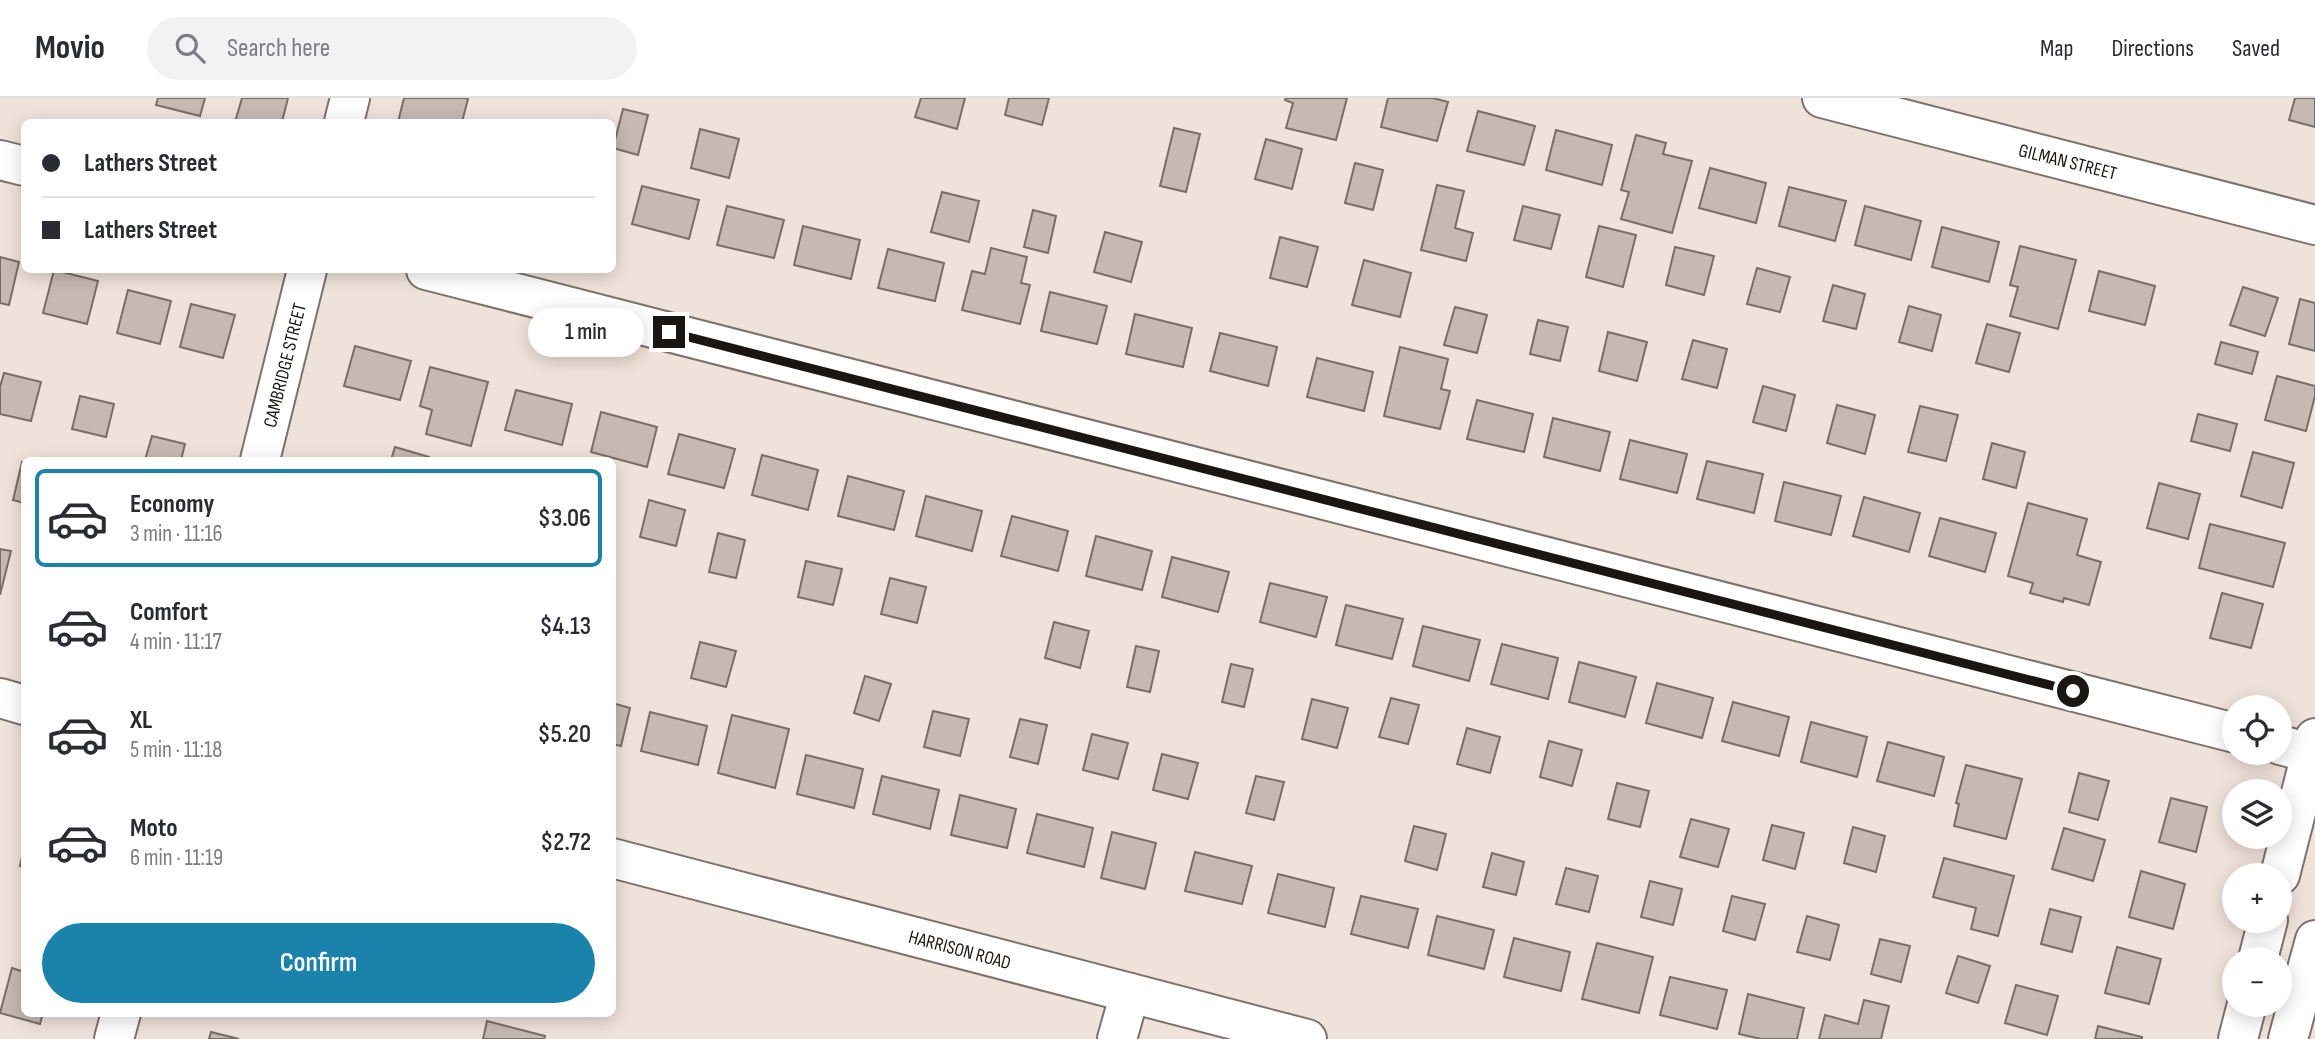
<!DOCTYPE html>
<html lang="en">
<head>
<meta charset="utf-8">
<style>
	:root { --surface:#fff; --page:#f2f2f3; --text:#2b2b33; --muted:#7c7c81; --line:#e1e1e2; --accent:#1a83ac }
	body { margin:0; font-family:"Sofia Sans Condensed",sans-serif; background:var(--page); color:var(--text); height:100vh; display:flex; flex-direction:column; font-size:26px; white-space:nowrap }
	* { box-sizing:border-box; margin:0 }
	p { font-size:23px; color:var(--muted) }
	.icon { flex:none; width:38px; height:38px; fill:none; stroke:currentColor; stroke-width:2; stroke-linecap:round; stroke-linejoin:round }
	.map { position:relative; flex:1; overflow:hidden }
	.drawer { position:absolute; left:21px; top:359px; width:595px; height:560px; display:flex; flex-direction:column; background:var(--surface); border-radius:10px; box-shadow:0 4px 18px #0003 }
	.drawer>* { flex:none }
	.guide { position:absolute; left:21px; top:21px; width:595px; height:154px; border-radius:10px; box-shadow:0 4px 18px #0003; display:grid; align-content:center; height:154px; padding:0 21px; background:var(--surface) }
	.fabs { position:absolute; left:2222px; top:597px; display:grid; gap:14px }
	.fabs a { display:grid; place-items:center; width:70px; height:70px; border-radius:50%; background:var(--surface); box-shadow:0 4px 18px #0003; font-size:35px }
	.end { position:absolute; width:32px; height:32px; margin:-16px; border:9px solid #1a1613; background:#fff; box-shadow:0 0 0 4px #fff }
	.from { border-radius:50% }
	.bubble { position:absolute; height:49px; border-radius:24px; background:var(--surface); box-shadow:0 4px 18px #0003; font-size:23px; font-weight:600; line-height:49px; text-align:center }
	.guide b { display:flex; align-items:center; gap:24px; height:66px; font-size:26px }
	.guide b+b { border-top:2px solid var(--line) }
	.guide i { width:18px; height:18px; background:var(--text) }
	ul { padding:12px 0 0; list-style:none }
	li { display:flex; align-items:center; gap:21px; height:98px; margin:0 14px 10px; padding:0 7px; border:4px solid transparent; border-radius:10px }
	li div { flex:1 }
	li b { display:block; font-size:26px }
	li em { font-style:normal; font-weight:600 }
	li.selected { border-color:var(--accent) }
	li>.icon { width:63px; height:63px; stroke-width:1.5 }
	.primary-button { display:flex; gap:14px; margin-top:auto; padding:14px 21px }
	.primary-button a { flex:1; height:80px; border-radius:42px; background:var(--accent); color:#fff; font-size:28px; font-weight:600; line-height:80px; text-align:center }
	header { display:flex; align-items:center; gap:42px; box-sizing:border-box; height:98px; padding:0 35px; background:var(--surface); border-bottom:2px solid var(--line) }
	header strong { font-size:33px }
	nav { display:flex; gap:38px; margin-inline-start:auto; font-size:24px }
	.search { width:490px; height:63px; background:var(--page); display:flex; align-items:center; gap:18px; box-sizing:border-box; padding:0 24px; border-radius:38px; color:var(--muted); font-size:26px }
	.map>svg:first-child { display:block }
	.building { fill:#c6b9b2; stroke:#796e67; stroke-width:2 }
	.lines { fill:none; stroke-linecap:round; stroke-linejoin:round }
	.minor-casing { stroke:#7d726b; stroke-width:42 }
	.minor { stroke:#fff; stroke-width:38 }
	.route { stroke:#1a1613; stroke-width:9 }
	.labels { text-anchor:middle; stroke-width:5; stroke-linejoin:round; paint-order:stroke }
	.street-label { font-size:19px; fill:#1a1613; stroke:#fff }
</style>
</head>
<body>
<header>
<strong>Movio</strong>
<div class="search"><svg class="icon" aria-label="search" viewBox="0 0 24 24"><circle cx="10" cy="10" r="6"/><path d="M15 15l6 6"/></svg>Search here</div>
<nav><a>Map</a><a>Directions</a><a>Saved</a></nav>
</header>
<div class="map">
<svg width="2315" height="941" viewBox="0 0 2315 941">
	<rect width="100%" height="100%" fill="#efe2da"/>
	<g class="building">
		<polygon points="158,0 205,0 200,18 156,7"/>
		<polygon points="242,0 288,0 282,24 235,24"/>
		<polygon points="404,0 465,0 468,1 462,24 398,24"/>
		<polygon points="921,0 965,0 957,31 915,19"/>
		<polygon points="1009,0 1049,0 1042,27 1005,17"/>
		<polygon points="1286,0 1347,0 1336,42 1286,30 1293,5 1285,2"/>
		<polygon points="1388,0 1433,0 1448,4 1437,43 1381,29"/>
		<polygon points="2295,0 2315,0 2315,29 2289,22"/>
		<polygon points="623,11 648,17 638,57 613,50"/>
		<polygon points="1478,13 1535,28 1524,67 1467,53"/>
		<polygon points="1174,30 1200,36 1186,94 1160,88"/>
		<polygon points="700,31 739,41 729,80 691,70"/>
		<polygon points="1556,32 1612,47 1602,87 1546,72"/>
		<polygon points="1636,37 1666,45 1663,56 1692,63 1672,135 1621,121 1629,94 1621,92"/>
		<polygon points="1266,41 1302,51 1292,91 1255,81"/>
		<polygon points="1355,65 1383,72 1373,112 1345,105"/>
		<polygon points="1710,70 1766,85 1756,125 1699,110"/>
		<polygon points="1437,87 1464,93 1455,130 1473,135 1466,163 1421,152"/>
		<polygon points="642,88 699,102 689,141 632,126"/>
		<polygon points="1789,89 1846,103 1835,143 1779,128"/>
		<polygon points="942,94 979,103 969,144 931,134"/>
		<polygon points="727,108 784,122 774,160 717,147"/>
		<polygon points="1523,108 1560,117 1551,151 1514,142"/>
		<polygon points="1865,108 1921,123 1911,162 1855,147"/>
		<polygon points="1033,112 1056,118 1048,155 1024,149"/>
		<polygon points="803,128 860,142 851,181 794,167"/>
		<polygon points="1599,128 1636,137 1623,189 1586,179"/>
		<polygon points="1942,129 1999,144 1989,184 1932,169"/>
		<polygon points="1105,134 1142,144 1131,184 1094,174"/>
		<polygon points="1280,139 1318,149 1307,189 1270,180"/>
		<polygon points="2020,148 2076,162 2058,231 2010,218 2018,189 2010,187"/>
		<polygon points="1675,149 1714,158 1704,197 1666,187"/>
		<polygon points="991,150 1027,159 1021,185 1030,187 1020,226 962,212 972,173 985,176"/>
		<polygon points="888,151 944,165 935,203 878,190"/>
		<polygon points="0,159 19,164 9,207 0,205"/>
		<polygon points="1364,162 1411,175 1400,219 1352,207"/>
		<polygon points="1757,170 1790,179 1780,214 1747,206"/>
		<polygon points="54,172 98,183 87,226 43,215"/>
		<polygon points="2099,173 2155,188 2145,227 2089,213"/>
		<polygon points="1833,187 1865,196 1856,231 1823,223"/>
		<polygon points="2243,189 2278,200 2265,238 2230,227"/>
		<polygon points="128,192 171,203 160,246 117,235"/>
		<polygon points="1050,194 1107,208 1097,246 1041,233"/>
		<polygon points="2300,201 2315,205 2315,253 2289,246"/>
		<polygon points="191,206 235,217 223,260 180,249"/>
		<polygon points="1909,208 1941,217 1932,253 1899,244"/>
		<polygon points="1455,209 1487,217 1477,255 1444,247"/>
		<polygon points="1135,216 1192,230 1183,269 1126,256"/>
		<polygon points="1538,222 1568,229 1560,263 1530,256"/>
		<polygon points="1987,226 2020,235 2009,274 1976,265"/>
		<polygon points="1608,234 1647,244 1637,283 1599,273"/>
		<polygon points="1220,235 1277,249 1268,288 1210,273"/>
		<polygon points="1693,242 1727,251 1717,290 1682,281"/>
		<polygon points="2221,244 2258,254 2252,276 2215,266"/>
		<polygon points="355,248 411,263 400,302 344,288"/>
		<polygon points="1400,249 1448,261 1441,291 1450,293 1440,331 1384,318"/>
		<polygon points="1317,260 1373,274 1364,313 1307,299"/>
		<polygon points="430,269 488,284 471,348 426,336 432,312 420,308"/>
		<polygon points="4,275 41,284 31,323 0,316 0,289"/>
		<polygon points="2277,278 2315,288 2315,298 2306,333 2265,322"/>
		<polygon points="1763,288 1795,297 1786,333 1753,324"/>
		<polygon points="516,292 572,306 562,347 505,332"/>
		<polygon points="80,298 114,306 106,339 72,331"/>
		<polygon points="1477,302 1533,316 1524,354 1467,341"/>
		<polygon points="1837,307 1875,317 1865,356 1827,345"/>
		<polygon points="1920,308 1958,317 1946,363 1908,354"/>
		<polygon points="601,314 657,329 647,369 591,354"/>
		<polygon points="2198,316 2237,326 2230,353 2191,343"/>
		<polygon points="1553,320 1610,334 1600,373 1544,359"/>
		<polygon points="679,336 735,351 724,390 668,376"/>
		<polygon points="152,338 185,346 181,362 145,362"/>
		<polygon points="1630,342 1687,356 1677,395 1620,381"/>
		<polygon points="1992,345 2025,354 2016,390 1983,381"/>
		<polygon points="395,349 429,359 428,362 391,362"/>
		<polygon points="2253,354 2294,365 2282,410 2241,398"/>
		<polygon points="762,357 818,372 808,412 752,397"/>
		<polygon points="1707,363 1763,376 1754,415 1697,401"/>
		<polygon points="22,364 24,365 24,405 13,402"/>
		<polygon points="848,378 904,393 894,432 838,418"/>
		<polygon points="1784,384 1841,398 1831,437 1775,423"/>
		<polygon points="2159,385 2200,396 2188,441 2147,430"/>
		<polygon points="926,398 982,413 972,453 916,438"/>
		<polygon points="1864,399 1920,415 1909,454 1853,438"/>
		<polygon points="649,402 685,412 676,448 640,439"/>
		<polygon points="2028,405 2087,421 2077,457 2101,464 2089,507 2064,500 2063,504 2030,495 2033,485 2008,478"/>
		<polygon points="1012,418 1068,433 1058,473 1001,458"/>
		<polygon points="1940,420 1996,435 1985,474 1929,458"/>
		<polygon points="2210,426 2285,445 2273,489 2199,470"/>
		<polygon points="718,435 745,442 736,480 709,474"/>
		<polygon points="1096,438 1152,453 1142,492 1086,478"/>
		<polygon points="0,451 11,453 0,497"/>
		<polygon points="1172,459 1229,474 1218,514 1162,499"/>
		<polygon points="806,463 842,471 833,507 798,499"/>
		<polygon points="890,480 926,489 917,525 881,516"/>
		<polygon points="1270,485 1327,499 1316,539 1260,524"/>
		<polygon points="2222,495 2263,506 2251,550 2210,540"/>
		<polygon points="1346,507 1403,521 1392,561 1336,547"/>
		<polygon points="1054,524 1089,533 1080,570 1045,560"/>
		<polygon points="1423,528 1480,542 1469,583 1413,568"/>
		<polygon points="700,544 736,553 726,589 691,580"/>
		<polygon points="1502,546 1558,560 1548,601 1491,586"/>
		<polygon points="1136,548 1159,553 1150,594 1127,589"/>
		<polygon points="1579,564 1636,579 1625,619 1569,604"/>
		<polygon points="1231,566 1253,571 1244,609 1222,604"/>
		<polygon points="865,578 891,586 879,623 854,615"/>
		<polygon points="1657,585 1713,600 1702,640 1646,625"/>
		<polygon points="1391,600 1419,607 1408,646 1379,639"/>
		<polygon points="1312,601 1348,610 1337,650 1302,641"/>
		<polygon points="1733,604 1789,619 1779,658 1722,643"/>
		<polygon points="612,605 630,610 621,648 612,646"/>
		<polygon points="933,613 969,621 960,658 924,649"/>
		<polygon points="650,614 707,628 698,667 641,653"/>
		<polygon points="732,617 789,631 775,690 718,675"/>
		<polygon points="1020,621 1047,627 1038,666 1010,659"/>
		<polygon points="1811,624 1867,639 1857,679 1801,664"/>
		<polygon points="1467,630 1500,639 1490,675 1457,666"/>
		<polygon points="1092,636 1128,645 1118,681 1083,672"/>
		<polygon points="1549,643 1582,652 1572,688 1540,679"/>
		<polygon points="1888,644 1944,659 1934,698 1877,683"/>
		<polygon points="1162,656 1198,665 1188,701 1153,692"/>
		<polygon points="806,657 863,671 854,710 797,696"/>
		<polygon points="1966,667 2022,681 2006,741 1954,728 1959,706 1956,705"/>
		<polygon points="2079,675 2109,683 2098,722 2069,714"/>
		<polygon points="882,678 939,692 930,731 873,716"/>
		<polygon points="1256,678 1284,684 1274,722 1246,715"/>
		<polygon points="1617,685 1649,693 1640,729 1608,721"/>
		<polygon points="960,697 1016,711 1007,750 951,737"/>
		<polygon points="2171,700 2207,709 2196,754 2159,744"/>
		<polygon points="1037,716 1093,730 1084,769 1027,755"/>
		<polygon points="1691,721 1729,731 1718,769 1680,759"/>
		<polygon points="1772,727 1804,735 1795,771 1763,762"/>
		<polygon points="1414,728 1446,736 1437,772 1405,763"/>
		<polygon points="1853,729 1885,738 1876,774 1844,765"/>
		<polygon points="2064,730 2105,742 2093,783 2052,771"/>
		<polygon points="1112,734 1156,745 1145,791 1101,780"/>
		<polygon points="24,749 24,770 20,768"/>
		<polygon points="1195,754 1252,768 1242,806 1185,793"/>
		<polygon points="1492,755 1524,764 1516,797 1483,789"/>
		<polygon points="1944,760 2014,778 1998,838 1971,831 1976,810 1933,799"/>
		<polygon points="1566,770 1598,778 1589,814 1556,806"/>
		<polygon points="2141,773 2185,786 2173,831 2129,819"/>
		<polygon points="1278,776 1334,790 1325,829 1268,815"/>
		<polygon points="1650,783 1682,791 1673,827 1641,819"/>
		<polygon points="1361,798 1418,811 1408,850 1351,836"/>
		<polygon points="1732,798 1765,806 1755,842 1723,833"/>
		<polygon points="2050,811 2081,819 2072,854 2041,846"/>
		<polygon points="1437,818 1494,832 1484,871 1428,857"/>
		<polygon points="1807,818 1839,827 1830,862 1797,854"/>
		<polygon points="1514,840 1570,854 1561,893 1504,879"/>
		<polygon points="1880,841 1910,848 1901,884 1871,876"/>
		<polygon points="1597,845 1653,859 1639,915 1582,901"/>
		<polygon points="2117,849 2161,861 2149,906 2105,895"/>
		<polygon points="1958,858 1990,868 1978,905 1946,895"/>
		<polygon points="12,870 24,874 24,915 43,915 40,926 0,915"/>
		<polygon points="1670,879 1727,892 1717,931 1660,917"/>
		<polygon points="2016,887 2058,898 2047,937 2005,925"/>
		<polygon points="1748,896 1804,910 1797,941 1761,941 1739,936"/>
		<polygon points="1864,902 1889,908 1881,941 1819,941 1825,917 1858,926"/>
		<polygon points="487,923 545,938 544,941 483,941"/>
		<polygon points="2098,928 2142,939 2142,941 2095,941"/>
		<polygon points="211,934 239,941 209,941"/>
	</g>
	<g class="lines">
		<defs>
			<g id="minor">
				<polyline points="1822,0 2315,127"/>
				<polyline points="344,24 350,0"/>
				<polyline points="0,62 24,68"/>
				<polyline points="426,172 2235,635"/>
				<polyline points="260,362 307,172"/>
				<polyline points="0,600 24,607"/>
				<polyline points="2280,647 2315,656"/>
				<polyline points="612,760 1307,941"/>
				<polyline points="2280,777 2315,640"/>
				<polyline points="2258,861 2268,822"/>
				<polyline points="114,941 121,915"/>
				<polyline points="1117,941 1130,895"/>
				<polyline points="2238,941 2247,906"/>
				<polyline points="2288,941 2315,842"/>
			</g>
		</defs>
		<use href="#minor" class="minor-casing"/>
		<use href="#minor" class="minor"/>
	</g>
	<g class="lines">
		<polyline class="route" points="669,234 2073,593"/>
	</g>
	<g class="labels">
		<g class="street-label">
			<text transform="translate(2068 63) rotate(14)" y="7">GILMAN STREET</text>
			<text transform="translate(284 267) rotate(-76)" y="7">CAMBRIDGE STREET</text>
			<text transform="translate(960 851) rotate(15)" y="7">HARRISON ROAD</text>
		</g>
	</g>
</svg>
<div class="fabs">
<a><svg class="icon" aria-label="locate" viewBox="0 0 24 24"><circle cx="12" cy="12" r="6"/><path d="M12 2v4M12 18v4M2 12h4M18 12h4"/></svg></a>
<a><svg class="icon" aria-label="layers" viewBox="0 0 24 24"><path d="M12 4l9 5-9 5-9-5zM3 14l9 5 9-5"/></svg></a>
<a>+</a>
<a>−</a>
</div>
<i class="end from" style="left:2073px;top:593px"></i>
<i class="end" style="left:669px;top:234px"></i>
<div class="bubble" style="left:528px;top:210px;width:116px">1 min</div>
<div class="guide">
<b><i class="from"></i>Lathers Street</b>
<b><i></i>Lathers Street</b>
</div>
<section class="drawer">
<ul>
<li class="selected"><svg class="icon" aria-label="car" viewBox="0 0 24 24"><path d="M5 17H2v-5l4-1 3-4h7l3 4 3 1v5h-3M9 17h6M6 11h13"/><circle cx="7" cy="17" r="2"/><circle cx="17" cy="17" r="2"/></svg><div><b>Economy</b><p>3 min · 11:16</p></div><em>$3.06</em></li>
<li><svg class="icon" aria-label="car" viewBox="0 0 24 24"><path d="M5 17H2v-5l4-1 3-4h7l3 4 3 1v5h-3M9 17h6M6 11h13"/><circle cx="7" cy="17" r="2"/><circle cx="17" cy="17" r="2"/></svg><div><b>Comfort</b><p>4 min · 11:17</p></div><em>$4.13</em></li>
<li><svg class="icon" aria-label="car" viewBox="0 0 24 24"><path d="M5 17H2v-5l4-1 3-4h7l3 4 3 1v5h-3M9 17h6M6 11h13"/><circle cx="7" cy="17" r="2"/><circle cx="17" cy="17" r="2"/></svg><div><b>XL</b><p>5 min · 11:18</p></div><em>$5.20</em></li>
<li><svg class="icon" aria-label="car" viewBox="0 0 24 24"><path d="M5 17H2v-5l4-1 3-4h7l3 4 3 1v5h-3M9 17h6M6 11h13"/><circle cx="7" cy="17" r="2"/><circle cx="17" cy="17" r="2"/></svg><div><b>Moto</b><p>6 min · 11:19</p></div><em>$2.72</em></li>
</ul>
<div class="primary-button"><a>Confirm</a></div>
</section>
</div>
</body>
</html>
